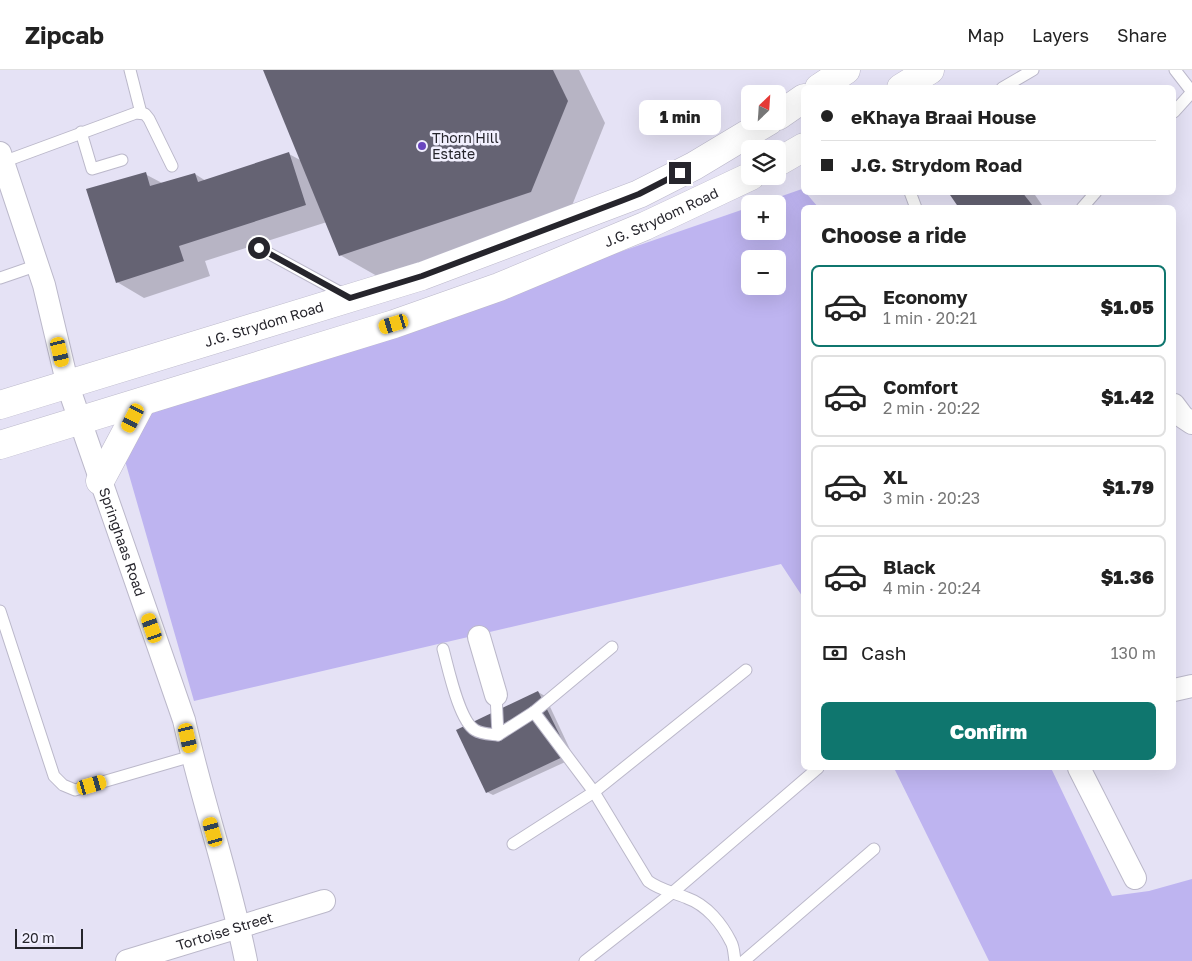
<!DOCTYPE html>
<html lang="en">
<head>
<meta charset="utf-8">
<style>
	:root { --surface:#fff; --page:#f2f2f2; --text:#222; --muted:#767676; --line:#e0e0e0; --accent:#0f766e }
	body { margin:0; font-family:"Golos Text",sans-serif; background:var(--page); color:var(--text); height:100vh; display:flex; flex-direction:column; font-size:19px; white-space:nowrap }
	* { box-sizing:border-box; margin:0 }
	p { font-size:16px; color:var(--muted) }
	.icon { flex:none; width:28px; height:28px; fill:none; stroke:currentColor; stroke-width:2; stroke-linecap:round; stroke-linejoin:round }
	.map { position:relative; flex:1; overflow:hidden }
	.side { position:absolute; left:801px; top:135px; width:375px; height:565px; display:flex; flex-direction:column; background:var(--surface); border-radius:8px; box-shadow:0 5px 20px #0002 }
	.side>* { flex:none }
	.banner { position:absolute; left:801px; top:15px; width:375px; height:110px; border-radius:8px; box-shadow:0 5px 20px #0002; display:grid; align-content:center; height:110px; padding:0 20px; background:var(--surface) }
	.needle { width:32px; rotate:25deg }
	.fabs { position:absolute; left:741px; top:15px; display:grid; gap:10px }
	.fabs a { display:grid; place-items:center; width:45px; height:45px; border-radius:8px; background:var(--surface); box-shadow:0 5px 20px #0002; font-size:25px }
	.scale { position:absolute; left:15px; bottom:12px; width:68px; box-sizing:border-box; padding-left:5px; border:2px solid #26252c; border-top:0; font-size:14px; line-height:18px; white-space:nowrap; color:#26252c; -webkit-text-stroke:4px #f2f0ff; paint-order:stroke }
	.end { position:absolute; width:22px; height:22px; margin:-11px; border:6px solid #26252c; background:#fff; box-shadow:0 0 0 2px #fff }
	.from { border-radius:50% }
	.bubble { position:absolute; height:35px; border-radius:8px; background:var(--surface); box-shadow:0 5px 20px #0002; font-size:16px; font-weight:800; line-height:35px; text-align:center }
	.car { position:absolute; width:15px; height:30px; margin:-15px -8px; border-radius:6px; box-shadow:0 0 4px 1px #0007; background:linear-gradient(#f5c518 24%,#345 0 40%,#f5c518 0 76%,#345 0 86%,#f5c518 0) }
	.banner b { display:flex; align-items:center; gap:18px; height:48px; font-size:19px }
	.banner b+b { border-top:1px solid var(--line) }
	.banner i { width:12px; height:12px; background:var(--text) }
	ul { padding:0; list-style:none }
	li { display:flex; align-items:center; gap:15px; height:82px; margin:0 10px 8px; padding:0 10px; border:2px solid var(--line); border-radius:8px }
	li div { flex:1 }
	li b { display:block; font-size:19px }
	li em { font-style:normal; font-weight:800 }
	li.active { border-color:var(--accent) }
	li>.icon { width:45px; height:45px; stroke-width:1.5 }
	h2 { padding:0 20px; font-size:22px; line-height:60px }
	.pay { display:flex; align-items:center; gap:12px; height:55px; padding:0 20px; font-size:19px }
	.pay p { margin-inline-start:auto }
	.button { display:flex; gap:10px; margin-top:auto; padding:10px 20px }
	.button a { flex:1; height:58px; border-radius:8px; background:var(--accent); color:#fff; font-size:20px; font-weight:800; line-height:58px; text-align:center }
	header { display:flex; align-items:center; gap:30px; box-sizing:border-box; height:70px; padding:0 25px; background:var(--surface); border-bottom:1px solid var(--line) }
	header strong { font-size:24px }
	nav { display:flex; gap:28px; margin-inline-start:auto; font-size:18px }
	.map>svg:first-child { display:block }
	.green { fill:#beb4f0; fill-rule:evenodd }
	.shadow { fill:#0003 }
	.building { fill:#656373 }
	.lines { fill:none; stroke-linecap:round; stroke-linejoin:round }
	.lane-casing { stroke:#bbb8ca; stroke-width:13 }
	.street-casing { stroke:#bbb8ca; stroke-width:24 }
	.secondary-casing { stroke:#bbb8ca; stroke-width:29 }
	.lane { stroke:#fff; stroke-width:11 }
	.street { stroke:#fff; stroke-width:22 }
	.secondary { stroke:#fff; stroke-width:28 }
	.route { stroke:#26252c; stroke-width:6 }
	.poi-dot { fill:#6946bf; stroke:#f2f0ff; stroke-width:2 }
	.labels { text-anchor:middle; stroke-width:5; stroke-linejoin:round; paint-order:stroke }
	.poi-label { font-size:14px; fill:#26252c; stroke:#f2f0ff; text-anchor:start }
	.street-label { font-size:14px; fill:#26252c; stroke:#f2f0ff }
</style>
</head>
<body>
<header>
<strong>Zipcab</strong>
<nav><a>Map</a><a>Layers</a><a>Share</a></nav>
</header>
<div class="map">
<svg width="1192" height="891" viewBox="0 0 1192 891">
	<rect width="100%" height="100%" fill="#e5e2f5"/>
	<g class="green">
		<path d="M 802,119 L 804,122 L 806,123 L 818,137 L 804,138 L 804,529 L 781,494 L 194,631 L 115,356 L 750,137 L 750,161 L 778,161 L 778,134 L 759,134 ZM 750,189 L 778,189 L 778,216 L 750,216 Z"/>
		<polygon points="894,698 1051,698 1112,826 1149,821 1192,809 1192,891 989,891"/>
	</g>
	<g class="shadow">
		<polygon points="264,0 579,0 605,53 569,143 377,206 340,185 327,152 205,191 210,206 144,228 117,212 145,104 162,113 195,104 206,111 289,84 302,91"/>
		<polygon points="950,122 1033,122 1044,138 961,138"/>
		<polygon points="538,622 545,626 574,688 493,725 487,722"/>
	</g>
	<g class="building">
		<polygon points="263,0 553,0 568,31 531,122 339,186"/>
		<polygon points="289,82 306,135 179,176 184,191 116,213 86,119 146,102 150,116 195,103 198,112"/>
		<polygon points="948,122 1022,122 1033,136 959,138"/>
		<polygon points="538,621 569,684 486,723 456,660"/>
	</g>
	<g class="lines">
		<defs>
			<g id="lane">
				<polyline points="130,0 141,43"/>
				<polyline points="1175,0 1192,22"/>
				<polyline points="1002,18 1033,0"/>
				<polyline points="1174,42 1192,22"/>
				<polyline points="81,62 92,99 122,90"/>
				<polyline points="3,92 136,43 145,44 149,49 172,96"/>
				<polyline points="910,122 916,138"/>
				<polyline points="1082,138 1096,122"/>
				<polyline points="259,178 345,225"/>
				<polyline points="0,208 38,195"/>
				<polyline points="0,541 54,706 63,715 75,720 192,686"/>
				<path d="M 443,579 C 448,597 459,651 475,660 C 481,664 490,664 498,665 L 534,642 L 612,577"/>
				<polyline points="496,625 498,665"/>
				<path d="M 534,642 L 594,722 L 648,811 C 660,820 673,822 687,828 C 707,835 722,854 731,872 C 734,877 734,885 735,891"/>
				<polyline points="513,774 594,722 746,600"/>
				<polyline points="585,891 672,823 818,698"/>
				<polyline points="744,891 874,779"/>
			</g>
			<g id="street">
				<path id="s1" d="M 0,83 L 44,215 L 68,316 L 184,650 C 202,731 230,810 246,891"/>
				<polyline points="1174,335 1183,347 1192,353"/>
				<polyline points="479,567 496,625"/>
				<polyline points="1174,620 1192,616"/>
				<polyline points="1079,698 1135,808"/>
				<path id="s2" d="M 127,891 L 324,831"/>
			</g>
			<g id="secondary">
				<polyline points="819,18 846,0"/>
				<polyline points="901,18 930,0"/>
				<polyline points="778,46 804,28"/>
				<polyline points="778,92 804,77"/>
				<path id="s3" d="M 0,335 L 422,206 L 639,124 L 694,96 L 769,51"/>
				<path id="s4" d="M 0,375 L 394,254 L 499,217 L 645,156 L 751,106"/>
				<polyline points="100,411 142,332"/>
			</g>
		</defs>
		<use href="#lane" class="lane-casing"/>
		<use href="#street" class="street-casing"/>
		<use href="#secondary" class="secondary-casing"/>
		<use href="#lane" class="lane"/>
		<use href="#street" class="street"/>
		<use href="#secondary" class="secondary"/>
	</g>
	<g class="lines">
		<polyline class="route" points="259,178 350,228 422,206 621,131 639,124 680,103"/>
	</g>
	<circle class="poi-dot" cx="422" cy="76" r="5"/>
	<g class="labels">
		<g class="poi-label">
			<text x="432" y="73">Thorn Hill<tspan x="432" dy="16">Estate</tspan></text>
		</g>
		<g class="street-label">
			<text dy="5" stroke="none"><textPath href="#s4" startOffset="700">J.G. Strydom Road</textPath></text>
			<text dy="5" stroke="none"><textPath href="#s3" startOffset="276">J.G. Strydom Road</textPath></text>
			<text dy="5" stroke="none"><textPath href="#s1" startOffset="408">Springhaas Road</textPath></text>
			<text dy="5" stroke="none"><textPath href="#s2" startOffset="102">Tortoise Street</textPath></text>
		</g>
	</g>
</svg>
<div class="fabs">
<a><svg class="needle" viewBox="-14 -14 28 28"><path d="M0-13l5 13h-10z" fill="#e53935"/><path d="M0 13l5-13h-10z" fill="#767676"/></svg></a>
<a><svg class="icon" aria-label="layers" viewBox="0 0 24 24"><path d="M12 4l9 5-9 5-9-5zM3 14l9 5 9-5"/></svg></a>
<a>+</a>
<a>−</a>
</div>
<div class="scale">20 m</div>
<i class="end from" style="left:259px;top:178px"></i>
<i class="end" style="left:680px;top:103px"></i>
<div class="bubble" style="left:639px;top:30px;width:82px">1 min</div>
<i class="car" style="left:394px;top:254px;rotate:253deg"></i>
<i class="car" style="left:60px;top:282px;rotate:167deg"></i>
<i class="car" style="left:133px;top:348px;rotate:207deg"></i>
<i class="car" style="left:152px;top:558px;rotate:341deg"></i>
<i class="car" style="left:188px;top:668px;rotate:167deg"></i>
<i class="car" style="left:92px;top:715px;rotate:74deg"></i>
<i class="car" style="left:213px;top:762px;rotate:344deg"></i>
<div class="banner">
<b><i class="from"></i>eKhaya Braai House</b>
<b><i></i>J.G. Strydom Road</b>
</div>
<section class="side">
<h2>Choose a ride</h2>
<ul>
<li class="active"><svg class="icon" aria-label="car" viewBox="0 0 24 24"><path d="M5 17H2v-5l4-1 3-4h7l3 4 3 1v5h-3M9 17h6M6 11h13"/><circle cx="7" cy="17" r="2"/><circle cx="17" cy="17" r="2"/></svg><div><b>Economy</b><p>1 min · 20:21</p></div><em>$1.05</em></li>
<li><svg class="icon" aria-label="car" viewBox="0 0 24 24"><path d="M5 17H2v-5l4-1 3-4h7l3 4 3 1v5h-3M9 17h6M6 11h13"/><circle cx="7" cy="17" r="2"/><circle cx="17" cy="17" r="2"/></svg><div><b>Comfort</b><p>2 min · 20:22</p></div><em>$1.42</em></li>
<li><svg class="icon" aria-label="car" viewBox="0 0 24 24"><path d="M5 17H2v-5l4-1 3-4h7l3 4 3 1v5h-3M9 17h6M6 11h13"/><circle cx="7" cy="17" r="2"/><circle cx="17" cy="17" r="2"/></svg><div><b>XL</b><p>3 min · 20:23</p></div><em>$1.79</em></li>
<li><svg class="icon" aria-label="car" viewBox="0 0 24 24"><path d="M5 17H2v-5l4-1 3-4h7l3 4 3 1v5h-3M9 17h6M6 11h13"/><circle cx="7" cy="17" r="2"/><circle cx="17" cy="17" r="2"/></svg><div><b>Black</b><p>4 min · 20:24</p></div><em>$1.36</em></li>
</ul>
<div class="pay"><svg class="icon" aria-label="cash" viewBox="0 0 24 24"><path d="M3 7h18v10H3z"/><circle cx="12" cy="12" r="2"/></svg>Cash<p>130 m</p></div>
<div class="button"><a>Confirm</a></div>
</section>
</div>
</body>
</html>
